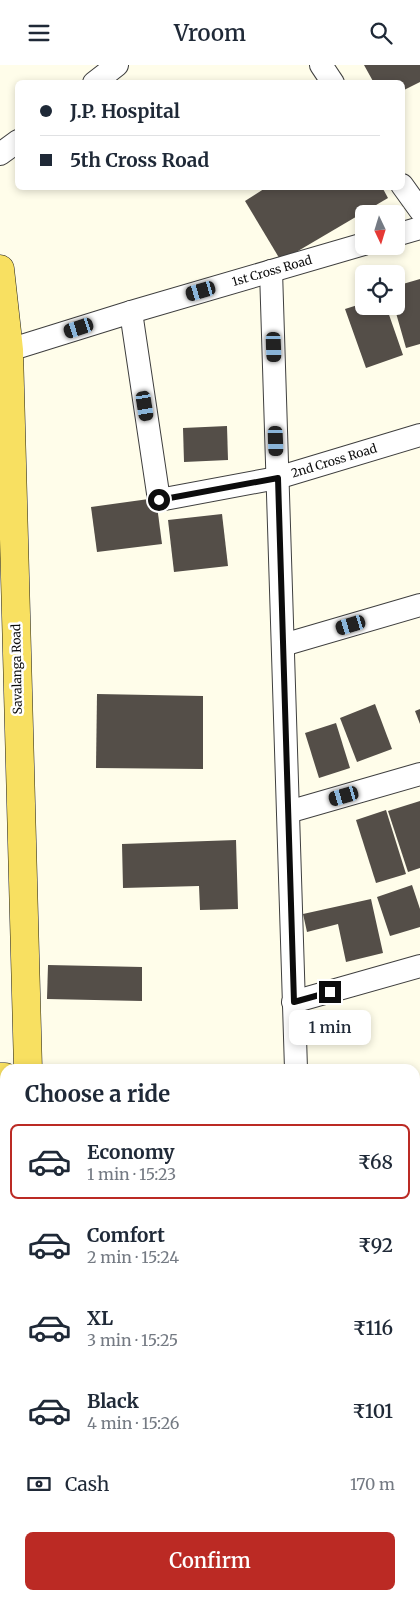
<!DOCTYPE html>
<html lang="en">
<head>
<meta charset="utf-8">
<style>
	:root { --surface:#fff; --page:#f2f2f3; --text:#1f2937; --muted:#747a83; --line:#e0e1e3; --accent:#bb2a24 }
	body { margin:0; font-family:Merriweather,serif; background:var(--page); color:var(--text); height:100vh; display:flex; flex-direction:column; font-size:19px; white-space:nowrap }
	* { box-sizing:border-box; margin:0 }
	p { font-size:16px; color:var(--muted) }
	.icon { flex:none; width:28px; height:28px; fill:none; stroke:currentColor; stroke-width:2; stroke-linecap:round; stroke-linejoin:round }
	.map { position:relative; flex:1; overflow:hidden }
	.sheet { position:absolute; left:0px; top:999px; width:420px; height:536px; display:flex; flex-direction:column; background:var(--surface); border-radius:15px 15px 0 0; box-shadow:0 2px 8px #0003 }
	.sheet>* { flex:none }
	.hud { position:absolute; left:15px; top:15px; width:390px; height:110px; border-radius:8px; box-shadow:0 2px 8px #0003; display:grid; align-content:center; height:110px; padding:0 25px; background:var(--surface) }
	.needle { width:32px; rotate:176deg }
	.fabs { position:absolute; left:355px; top:140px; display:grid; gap:10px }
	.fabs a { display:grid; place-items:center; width:50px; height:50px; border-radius:8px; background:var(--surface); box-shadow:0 2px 8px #0003; font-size:25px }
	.end { position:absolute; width:22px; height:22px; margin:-11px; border:6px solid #0c0c0c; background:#fff; box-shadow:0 0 0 2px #fff }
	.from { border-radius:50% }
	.bubble { position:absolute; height:35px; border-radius:8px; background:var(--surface); box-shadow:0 2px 8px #0003; font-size:16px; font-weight:600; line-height:35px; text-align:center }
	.car { position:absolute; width:15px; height:30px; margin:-15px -8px; border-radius:6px; box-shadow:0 0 4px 1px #0007; background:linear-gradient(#222 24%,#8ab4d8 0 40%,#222 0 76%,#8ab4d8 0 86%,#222 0) }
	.hud b { display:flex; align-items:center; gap:18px; height:48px; font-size:19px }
	.hud b+b { border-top:1px solid var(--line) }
	.hud i { width:12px; height:12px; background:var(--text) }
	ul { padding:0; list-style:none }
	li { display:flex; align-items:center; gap:15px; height:75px; margin:0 10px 8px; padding:0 15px; border:2px solid transparent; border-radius:8px }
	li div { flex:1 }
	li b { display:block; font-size:19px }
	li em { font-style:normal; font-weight:600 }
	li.on { border-color:var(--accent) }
	li>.icon { width:45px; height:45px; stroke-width:1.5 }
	h2 { padding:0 25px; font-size:22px; line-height:60px }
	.pay { display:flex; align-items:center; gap:12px; height:55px; padding:0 25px; font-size:19px }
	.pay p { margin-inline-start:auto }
	.button { display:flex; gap:10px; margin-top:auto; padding:10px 25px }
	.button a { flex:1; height:58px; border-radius:8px; background:var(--accent); color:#fff; font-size:20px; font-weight:600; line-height:58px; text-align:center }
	header { display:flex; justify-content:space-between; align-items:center; height:65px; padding:0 25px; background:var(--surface); font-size:22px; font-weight:600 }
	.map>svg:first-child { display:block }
	.building { fill:#544e48 }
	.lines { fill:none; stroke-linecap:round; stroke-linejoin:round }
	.minor-casing { stroke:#3f3f3f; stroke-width:24 }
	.primary-casing { stroke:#1d1d1d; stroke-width:29 }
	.minor { stroke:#fff; stroke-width:22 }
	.primary { stroke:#f8e061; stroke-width:28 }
	.route { stroke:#0c0c0c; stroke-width:6 }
	.labels { text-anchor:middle; stroke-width:5; stroke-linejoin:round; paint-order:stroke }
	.street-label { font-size:12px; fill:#0c0c0c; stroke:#fff }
</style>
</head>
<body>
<header><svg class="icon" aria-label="menu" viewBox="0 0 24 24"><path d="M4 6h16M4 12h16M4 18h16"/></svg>Vroom<svg class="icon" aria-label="search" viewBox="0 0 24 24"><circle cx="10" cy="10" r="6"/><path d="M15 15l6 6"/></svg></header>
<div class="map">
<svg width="420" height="1534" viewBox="0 0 420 1534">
	<rect width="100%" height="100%" fill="#fffdea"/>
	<g class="building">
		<polygon points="364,0 420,0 420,17 402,26 402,18 374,18"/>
		<polygon points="267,122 382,122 388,133 281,196 245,136"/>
		<polygon points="420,214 420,279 406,283 394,241 396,241 396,221"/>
		<polygon points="364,238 364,241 386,241 403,290 366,303 345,244"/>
		<polygon points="227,361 228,395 184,397 183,363"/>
		<polygon points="156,433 162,479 97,487 91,442"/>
		<polygon points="222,449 228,501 174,507 168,455"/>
		<polygon points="97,629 203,631 203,704 96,703"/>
		<polygon points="375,639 392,684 357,697 340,653"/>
		<polygon points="420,644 420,659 415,646"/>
		<polygon points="336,658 350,703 319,713 305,668"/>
		<polygon points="420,736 420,803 408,807 388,746"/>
		<polygon points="386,745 406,809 376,818 356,755"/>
		<polygon points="236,775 238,844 200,845 199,821 123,823 122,779"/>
		<polygon points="412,820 420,844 420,862 390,871 377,832"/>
		<polygon points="371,834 383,888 346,897 338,859 307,867 303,849"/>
		<polygon points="48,900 142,902 142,936 47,934"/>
		<rect x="415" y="1461" width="4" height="42"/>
		<polygon points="31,1530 119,1530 119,1534 30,1534"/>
		<rect x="275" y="1530" width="35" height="4"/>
	</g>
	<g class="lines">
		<defs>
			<g id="minor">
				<polyline points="321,0 333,18"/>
				<polyline points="94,18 117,0"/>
				<polyline points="0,89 18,76"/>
				<polyline points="402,120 420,145"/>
				<polyline points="396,170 420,163"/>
				<polyline points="271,206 296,1004"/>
				<polyline points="131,247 159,435 277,413 420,370"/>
				<polyline points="9,285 131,247 364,179"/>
				<polyline points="283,580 420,540"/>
				<polyline points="288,747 420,709"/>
				<polyline points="293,937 420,901"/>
				<polyline points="415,1291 420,1291"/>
				<polyline points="11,1534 11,1530"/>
				<polyline points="237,1534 237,1530"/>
			</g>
			<g id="primary">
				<polyline points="0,204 9,285 28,1004"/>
				<polyline points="0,1012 5,1012"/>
				<polyline points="415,1143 420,1142"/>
				<polyline points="415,1173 420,1171"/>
				<polyline points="0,1245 5,1244"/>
				<polyline points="0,1292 5,1292"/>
				<polyline points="0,1377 3,1382 0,1423"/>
			</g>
		</defs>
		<use href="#minor" class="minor-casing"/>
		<use href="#primary" class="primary-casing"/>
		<use href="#minor" class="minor"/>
		<use href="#primary" class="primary"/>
	</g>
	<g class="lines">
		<polyline class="route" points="159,435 278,413 294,937 330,927"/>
	</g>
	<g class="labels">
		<g class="street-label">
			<text transform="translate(272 206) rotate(-16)" y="4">1st Cross Road</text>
			<text transform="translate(334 396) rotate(-17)" y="4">2nd Cross Road</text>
			<text transform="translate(17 604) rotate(-91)" y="4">Savalanga Road</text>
		</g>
	</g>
</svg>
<div class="fabs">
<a><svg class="needle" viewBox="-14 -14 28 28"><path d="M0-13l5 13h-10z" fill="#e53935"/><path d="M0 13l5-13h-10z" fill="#747a83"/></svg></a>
<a><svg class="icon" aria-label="locate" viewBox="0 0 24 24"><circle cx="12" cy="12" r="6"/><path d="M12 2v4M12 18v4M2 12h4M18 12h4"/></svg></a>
</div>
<i class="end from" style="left:159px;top:435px"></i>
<i class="end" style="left:330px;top:927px"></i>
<div class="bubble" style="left:289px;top:945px;width:82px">1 min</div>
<i class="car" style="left:201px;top:226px;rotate:254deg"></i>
<i class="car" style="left:79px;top:263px;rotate:252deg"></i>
<i class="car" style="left:274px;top:282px;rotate:178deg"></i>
<i class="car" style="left:145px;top:341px;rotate:171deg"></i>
<i class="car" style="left:276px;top:376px;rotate:178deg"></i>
<i class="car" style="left:351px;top:560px;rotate:253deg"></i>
<i class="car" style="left:344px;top:731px;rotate:254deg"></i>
<div class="hud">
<b><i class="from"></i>J.P. Hospital</b>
<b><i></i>5th Cross Road</b>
</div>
<section class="sheet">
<h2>Choose a ride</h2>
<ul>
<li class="on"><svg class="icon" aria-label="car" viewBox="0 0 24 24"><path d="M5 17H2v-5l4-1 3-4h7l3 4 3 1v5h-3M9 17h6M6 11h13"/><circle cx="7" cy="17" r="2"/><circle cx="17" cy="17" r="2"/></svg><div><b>Economy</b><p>1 min · 15:23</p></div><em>₹68</em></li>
<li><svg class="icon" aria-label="car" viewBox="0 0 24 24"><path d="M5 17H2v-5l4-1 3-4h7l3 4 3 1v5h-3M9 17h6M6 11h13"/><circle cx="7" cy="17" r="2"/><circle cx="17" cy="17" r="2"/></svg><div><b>Comfort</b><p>2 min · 15:24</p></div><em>₹92</em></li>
<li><svg class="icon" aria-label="car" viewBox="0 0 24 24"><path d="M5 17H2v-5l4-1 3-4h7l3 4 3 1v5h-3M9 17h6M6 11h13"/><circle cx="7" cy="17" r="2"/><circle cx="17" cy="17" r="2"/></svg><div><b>XL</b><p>3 min · 15:25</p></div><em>₹116</em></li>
<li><svg class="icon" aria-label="car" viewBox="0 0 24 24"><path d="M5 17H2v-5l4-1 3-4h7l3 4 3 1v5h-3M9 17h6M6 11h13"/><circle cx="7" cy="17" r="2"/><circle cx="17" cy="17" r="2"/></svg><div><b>Black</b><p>4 min · 15:26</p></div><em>₹101</em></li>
</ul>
<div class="pay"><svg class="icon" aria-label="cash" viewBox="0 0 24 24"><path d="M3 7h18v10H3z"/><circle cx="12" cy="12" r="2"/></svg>Cash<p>170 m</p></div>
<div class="button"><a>Confirm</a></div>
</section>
</div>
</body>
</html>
